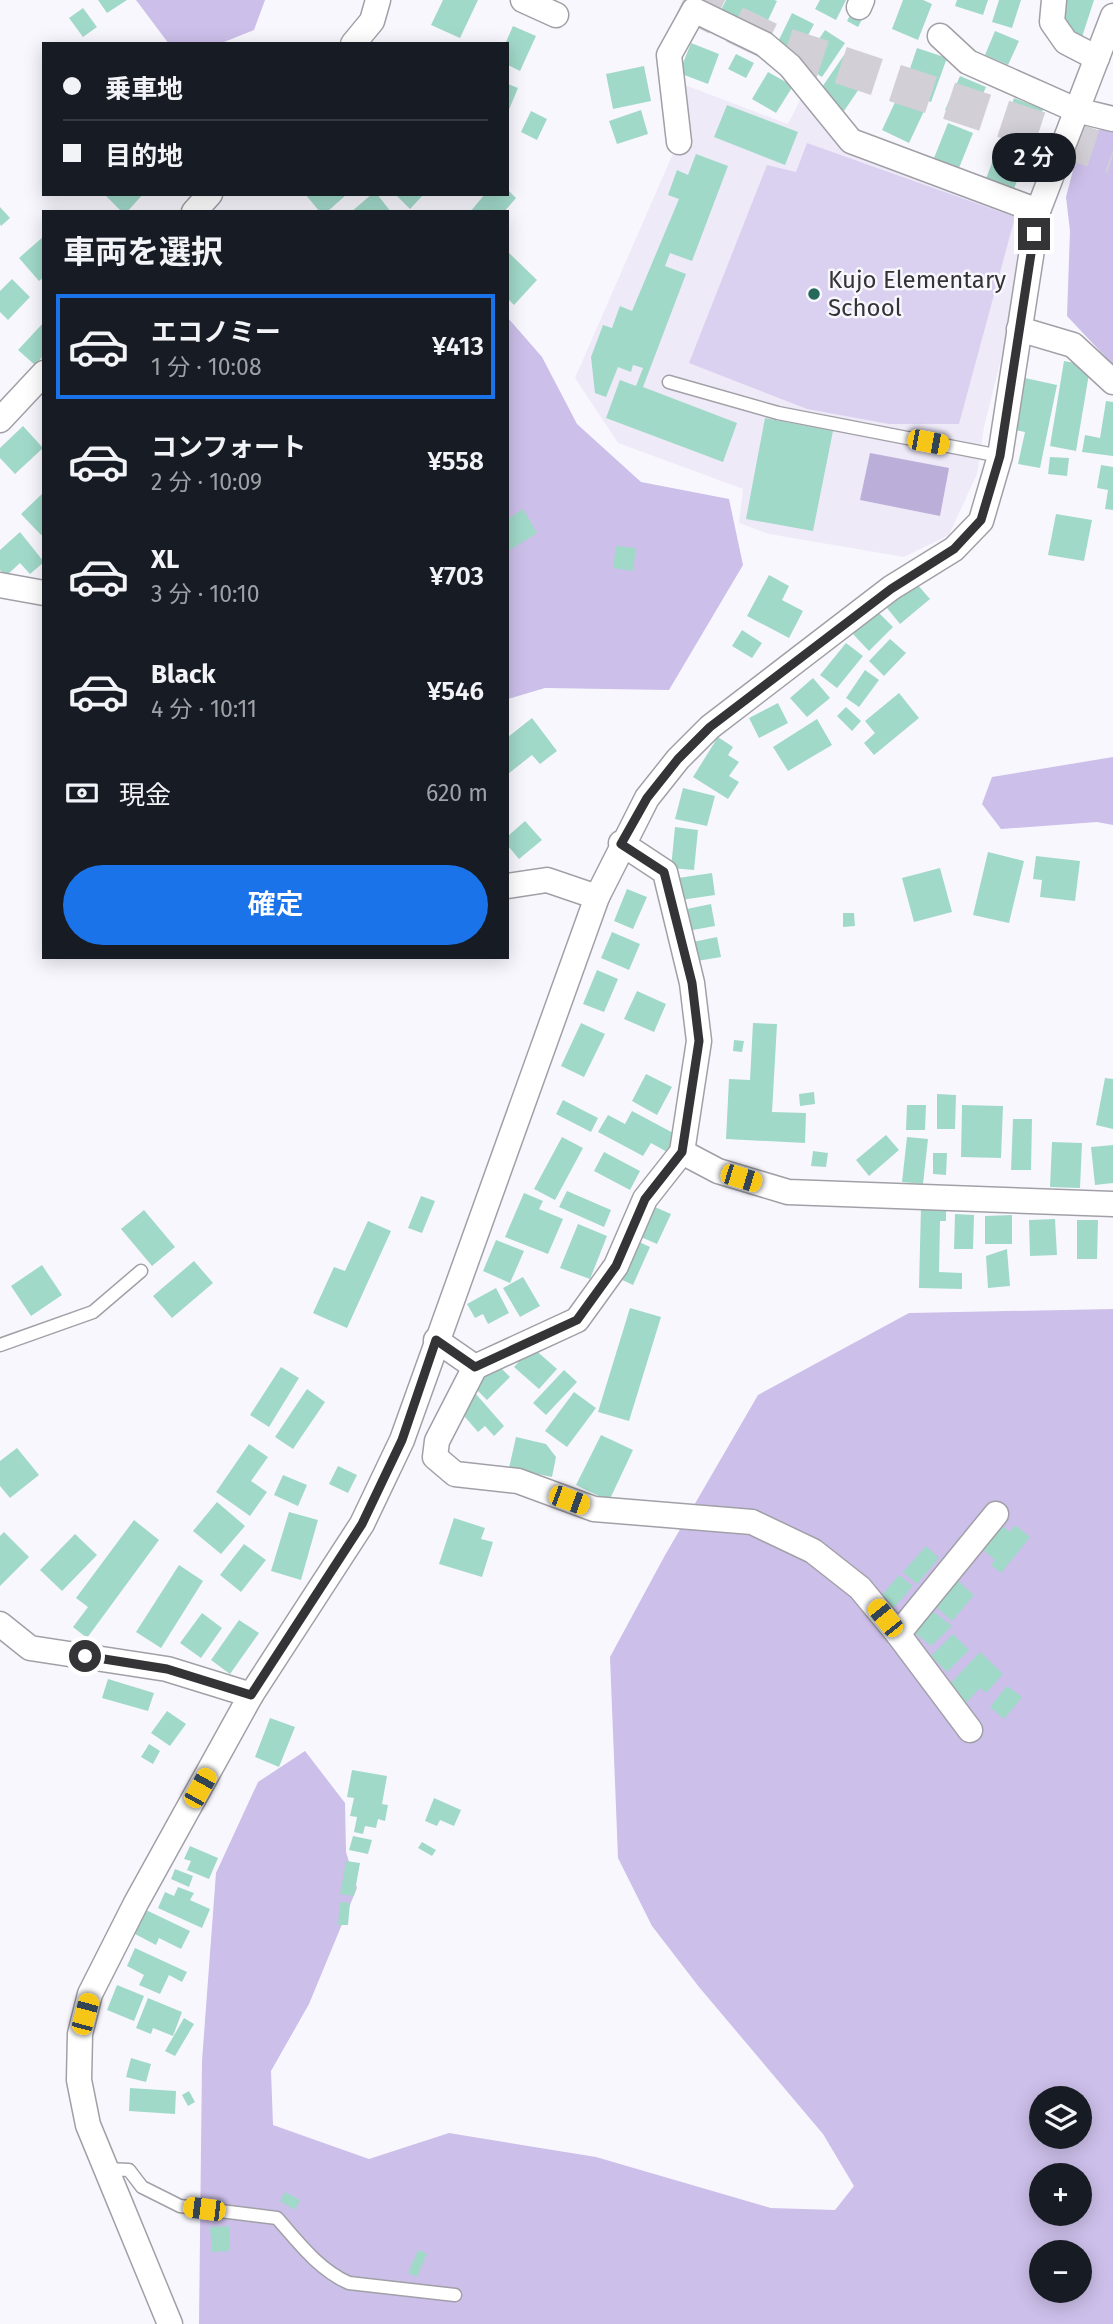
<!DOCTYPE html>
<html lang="ja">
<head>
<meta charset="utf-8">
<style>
	:root { --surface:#171b24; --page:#242831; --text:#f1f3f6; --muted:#9ea1a6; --line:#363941; --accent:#1a73e8 }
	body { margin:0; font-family:"Fira Sans","Noto Sans JP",sans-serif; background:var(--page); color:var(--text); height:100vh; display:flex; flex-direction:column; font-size:26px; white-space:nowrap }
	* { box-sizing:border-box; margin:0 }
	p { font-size:23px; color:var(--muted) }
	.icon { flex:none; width:38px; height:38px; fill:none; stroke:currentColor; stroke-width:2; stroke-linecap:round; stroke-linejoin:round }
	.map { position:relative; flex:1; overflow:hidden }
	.details { position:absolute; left:42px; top:210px; width:467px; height:749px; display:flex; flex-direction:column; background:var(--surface); border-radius:0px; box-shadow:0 4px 18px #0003 }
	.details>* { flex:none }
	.hud { position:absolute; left:42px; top:42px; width:467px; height:154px; border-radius:0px; box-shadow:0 4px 18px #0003; display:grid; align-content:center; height:154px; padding:0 21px; background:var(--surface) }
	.tools { position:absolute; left:1029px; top:2086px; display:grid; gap:14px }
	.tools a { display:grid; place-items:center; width:63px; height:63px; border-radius:50%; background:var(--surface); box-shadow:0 4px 18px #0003; font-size:35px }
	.end { position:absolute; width:32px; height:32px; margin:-16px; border:9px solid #343336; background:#fff; box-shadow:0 0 0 4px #fff }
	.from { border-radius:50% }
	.bubble { position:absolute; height:49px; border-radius:24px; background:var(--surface); box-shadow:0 4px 18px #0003; font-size:23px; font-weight:600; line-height:49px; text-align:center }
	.car { position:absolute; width:21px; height:42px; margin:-21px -10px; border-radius:9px; box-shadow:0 0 5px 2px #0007; background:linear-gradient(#f5c518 24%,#345 0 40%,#f5c518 0 76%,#345 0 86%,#f5c518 0) }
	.hud b { display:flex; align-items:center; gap:24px; height:66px; font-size:26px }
	.hud b+b { border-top:2px solid var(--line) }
	.hud i { width:18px; height:18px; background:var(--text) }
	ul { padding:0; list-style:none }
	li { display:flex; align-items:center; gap:21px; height:105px; margin:0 14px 10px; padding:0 7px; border:4px solid transparent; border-radius:0px }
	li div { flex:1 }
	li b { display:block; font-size:26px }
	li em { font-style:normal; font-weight:600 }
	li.active { border-color:var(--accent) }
	li>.icon { width:63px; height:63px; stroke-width:1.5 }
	h2 { padding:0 21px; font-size:32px; line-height:84px }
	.pay { display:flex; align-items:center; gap:18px; height:77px; padding:0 21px; font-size:26px }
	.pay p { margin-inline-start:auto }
	.action { display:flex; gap:14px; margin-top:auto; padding:14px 21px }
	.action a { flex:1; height:80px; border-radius:42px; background:var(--accent); color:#fff; font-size:28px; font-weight:600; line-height:80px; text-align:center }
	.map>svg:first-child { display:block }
	.built { fill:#eeeaf8 }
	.green { fill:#dad1f0 }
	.forest { fill:#ccbfea; fill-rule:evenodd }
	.water { fill:#bbafda }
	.building { fill:#a1d9c9 }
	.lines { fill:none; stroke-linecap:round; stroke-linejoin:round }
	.highway-tunnel { stroke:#d2d0d6; stroke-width:38; stroke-dasharray:38 19; stroke-linecap:butt }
	.lane-casing { stroke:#a2a0a7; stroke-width:15 }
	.street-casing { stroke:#a2a0a7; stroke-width:27 }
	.lane { stroke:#fff; stroke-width:12 }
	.street { stroke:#fff; stroke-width:24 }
	.route { stroke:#343336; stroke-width:9 }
	.poi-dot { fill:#26695a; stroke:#f9f7fe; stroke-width:2.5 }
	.labels { text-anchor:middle; stroke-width:5; stroke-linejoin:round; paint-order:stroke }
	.poi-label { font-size:24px; fill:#343336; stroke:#f9f7fe; text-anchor:start }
</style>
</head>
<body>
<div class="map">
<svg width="1113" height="2324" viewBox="0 0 1113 2324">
	<rect width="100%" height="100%" fill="#f9f7fe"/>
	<polygon class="built" points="672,80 788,124 807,86 856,143 1038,211 984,427 977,474 949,535 904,557 769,534 739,523 743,489 618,443 575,378 678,142"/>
	<polygon class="green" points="807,143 1015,217 959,424 889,424 807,409 689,363 767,165 796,172"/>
	<g class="forest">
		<polygon points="136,0 265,0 254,30 219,44 169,44"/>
		<polygon points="1104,129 1113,129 1113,365 1067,316 1070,231 1066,197 1083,132"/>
		<polygon points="508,318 542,357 577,424 641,482 729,499 743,565 669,690 545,688 508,699"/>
		<polygon points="1113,757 1113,825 1097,822 1001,829 982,804 992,777"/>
		<path d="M 1113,1309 L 1113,2324 L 199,2324 L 202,2061 L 216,1873 L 258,1782 L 305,1751 L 345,1803 L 346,1852 L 357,1888 L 309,2004 L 271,2071 L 273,2125 L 369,2159 L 449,2133 L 596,2157 L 771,2208 L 835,2210 L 854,2186 L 823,2134 L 699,1987 L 652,1926 L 618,1858 L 610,1657 L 664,1557 L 758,1395 L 909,1313 ZM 1041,2098 L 1080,2098 L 1080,2137 L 1041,2137 ZM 1041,2175 L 1080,2175 L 1080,2214 L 1041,2214 ZM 1041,2252 L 1080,2252 L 1080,2291 L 1041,2291 Z"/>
	</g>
	<polygon class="water" points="870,453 949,468 940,516 860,500"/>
	<g class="building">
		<polygon points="98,0 127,0 107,13"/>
		<polygon points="443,0 478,0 460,38 431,25"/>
		<polygon points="726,0 774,0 777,1 764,29 721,10"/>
		<polygon points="820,0 846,0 836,20 815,9"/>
		<polygon points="903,0 923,0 932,4 918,40 892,29"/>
		<polygon points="957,0 988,0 983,15 955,6"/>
		<polygon points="999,0 1021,0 1012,28 992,22"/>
		<polygon points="1066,0 1094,0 1082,37 1072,34 1059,21"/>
		<polygon points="83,8 97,27 83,37 69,18"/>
		<polygon points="854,8 865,14 858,27 847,21"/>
		<polygon points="792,13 814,24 796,58 775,48"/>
		<polygon points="513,26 536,36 520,71 508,65 508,44 505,44"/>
		<polygon points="825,30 845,43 822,77 802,64"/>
		<polygon points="995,31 1019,41 1008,65 985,55"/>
		<polygon points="691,43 719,54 708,84 679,73"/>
		<polygon points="917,48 947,58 931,102 902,92"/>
		<polygon points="736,54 754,63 746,78 728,69"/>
		<polygon points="844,55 858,65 851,75 863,83 844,111 818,93"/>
		<polygon points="644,66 651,101 613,109 606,74"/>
		<polygon points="768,72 793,86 776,113 752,99"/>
		<polygon points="960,76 986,87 971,121 945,110"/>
		<polygon points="508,84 518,88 508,112"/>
		<polygon points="897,98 924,111 909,143 882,130"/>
		<polygon points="1014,98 1043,109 1031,144 1001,134"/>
		<polygon points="727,105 798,132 785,165 714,137"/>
		<polygon points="641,110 648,134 617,144 609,121"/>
		<polygon points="531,111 547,119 537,140 521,132"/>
		<polygon points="948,123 973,133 959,168 934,158"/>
		<polygon points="998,147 1026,157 1012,194 984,184"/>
		<polygon points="696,154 728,166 692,261 670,253 665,266 686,274 643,387 737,423 723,462 606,418 620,380 636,386 643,368 633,365 631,372 618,367 606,397 595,393 591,357 603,325 612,328 620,306 632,311 679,199 668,195 677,170 688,175"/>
		<polygon points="508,190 516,198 504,212 470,212 485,194 508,194"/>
		<polygon points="104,194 143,194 127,212 122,212"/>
		<polygon points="305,194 347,194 327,212 320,212"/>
		<polygon points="372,194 377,194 391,212 351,212"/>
		<polygon points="395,194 424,194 410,209"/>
		<polygon points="0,207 10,218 1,226 0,224"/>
		<polygon points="44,236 44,277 39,281 19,258"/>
		<polygon points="508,252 537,280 514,305 508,299"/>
		<polygon points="12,279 30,297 8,320 0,312 0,291"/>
		<polygon points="44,322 44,355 35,365 18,350"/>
		<polygon points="1064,361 1081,364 1089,374 1076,451 1050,446"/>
		<polygon points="1025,378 1057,385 1040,468 1018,464 1025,432 1014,430"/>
		<polygon points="1106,401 1113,402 1113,456 1082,452 1085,435 1100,438"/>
		<polygon points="765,418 833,431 813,531 746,519"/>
		<polygon points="23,426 43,448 15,474 0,458 0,448"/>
		<polygon points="1050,457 1069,458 1067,476 1048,474"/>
		<polygon points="1101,465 1113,467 1113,510 1105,509 1108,490 1097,488"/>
		<polygon points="44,492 44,533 41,535 21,514"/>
		<polygon points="523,509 537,533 508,551 508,519"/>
		<polygon points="1056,514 1092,520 1084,561 1048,555"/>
		<polygon points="20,532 44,562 30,574 20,563 6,576 0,570 0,550"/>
		<polygon points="616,546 636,548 633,571 613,568"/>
		<polygon points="769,575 789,586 782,600 803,611 789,638 747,616"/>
		<polygon points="916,583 930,599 900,624 887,608"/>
		<polygon points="877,611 893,627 869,651 853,634"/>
		<polygon points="742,630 762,643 752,658 732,646"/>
		<polygon points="890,639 906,653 884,676 869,661"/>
		<polygon points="846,643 863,656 837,688 820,675"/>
		<polygon points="865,670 879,680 859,707 846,698"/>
		<polygon points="813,678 830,698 807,717 790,698"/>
		<polygon points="899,693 919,718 874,755 864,743 875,733 865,721"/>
		<polygon points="778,703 788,723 759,738 749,718"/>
		<polygon points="846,707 861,721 852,731 837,716"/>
		<polygon points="532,718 557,751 540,764 532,755 508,774 508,737"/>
		<polygon points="817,719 832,745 788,771 773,747"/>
		<polygon points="718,737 733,747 728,755 739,762 729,776 739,782 728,799 693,777"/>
		<polygon points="683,788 715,796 707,826 675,819"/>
		<polygon points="525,821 542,840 519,859 508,846 508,836"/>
		<polygon points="675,827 698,830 694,870 671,868"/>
		<polygon points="988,852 1024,861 1009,923 973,915"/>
		<polygon points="1036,856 1080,861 1075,901 1040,897 1042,880 1033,879"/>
		<polygon points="940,868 952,912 914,922 902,878"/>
		<polygon points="712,873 715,895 681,900 678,878"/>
		<polygon points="627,889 647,897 633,929 614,921"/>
		<polygon points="711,904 715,926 687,931 682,910"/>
		<polygon points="843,913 854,913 855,926 843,927"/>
		<polygon points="612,932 640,944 629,970 601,958"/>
		<polygon points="717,937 721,957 691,962 688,943"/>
		<polygon points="597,970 618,979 604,1012 583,1004"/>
		<polygon points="637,991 666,1004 654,1032 624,1019"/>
		<polygon points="581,1023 605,1034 584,1077 561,1066"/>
		<polygon points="753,1023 777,1024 772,1112 806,1113 805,1143 726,1139 729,1079 750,1080"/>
		<polygon points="734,1040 744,1041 742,1052 733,1051"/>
		<polygon points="646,1074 672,1087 657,1115 632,1101"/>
		<polygon points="1105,1078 1113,1079 1113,1129 1096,1125"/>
		<polygon points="814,1092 815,1104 800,1106 799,1094"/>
		<polygon points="937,1094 956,1095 955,1129 937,1129"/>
		<polygon points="563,1100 598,1118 591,1132 556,1114"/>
		<polygon points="907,1105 926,1105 925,1130 906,1130"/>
		<polygon points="962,1105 1003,1106 1001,1158 961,1157"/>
		<polygon points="632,1111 677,1135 667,1152 651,1143 643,1156 598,1132 608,1115 625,1124"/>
		<polygon points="1013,1119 1032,1119 1031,1170 1011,1170"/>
		<polygon points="886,1135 899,1150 869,1176 856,1160"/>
		<polygon points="562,1137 583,1148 555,1200 534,1189"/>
		<polygon points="907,1137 928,1139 923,1184 902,1182"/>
		<polygon points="1052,1142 1082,1143 1080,1188 1050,1187"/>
		<polygon points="1113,1145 1113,1183 1095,1185 1091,1147"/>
		<polygon points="813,1151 828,1153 826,1167 811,1166"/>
		<polygon points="604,1152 640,1171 630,1190 594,1171"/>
		<polygon points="933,1153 947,1153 946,1175 933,1174"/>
		<polygon points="567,1191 611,1210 604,1227 559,1207"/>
		<polygon points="524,1193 543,1201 539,1209 563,1219 548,1254 505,1237"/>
		<polygon points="421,1196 435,1201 422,1233 408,1228"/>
		<polygon points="648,1204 671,1214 657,1244 634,1234"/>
		<polygon points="921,1206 946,1207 946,1221 940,1221 939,1272 962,1273 962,1289 919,1288"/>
		<polygon points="144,1210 175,1247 152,1266 121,1229"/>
		<polygon points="955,1214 974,1215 973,1249 954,1249"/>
		<polygon points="1012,1215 1012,1244 985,1244 985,1216"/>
		<polygon points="1055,1219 1057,1255 1030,1256 1029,1220"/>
		<polygon points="1077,1220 1098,1220 1097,1259 1077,1259"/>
		<polygon points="368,1221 391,1231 347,1328 313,1313 334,1267 345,1271"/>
		<polygon points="578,1224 607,1236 590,1279 560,1268"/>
		<polygon points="633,1239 650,1247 633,1285 616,1277"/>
		<polygon points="496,1240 524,1251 510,1283 483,1271"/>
		<polygon points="1007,1249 1010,1286 988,1288 986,1256"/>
		<polygon points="194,1261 213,1283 172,1318 153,1296"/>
		<polygon points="42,1265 62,1295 31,1316 11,1286"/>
		<polygon points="523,1277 540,1306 520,1317 503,1288"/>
		<polygon points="496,1288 509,1313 488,1324 483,1314 475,1318 467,1304"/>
		<polygon points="630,1308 661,1317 629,1421 598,1412"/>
		<polygon points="532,1347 557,1369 539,1389 514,1367"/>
		<polygon points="494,1361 510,1377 487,1400 471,1384"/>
		<polygon points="281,1367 299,1378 269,1427 250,1415"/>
		<polygon points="564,1370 577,1382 546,1415 533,1403"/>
		<polygon points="307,1389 325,1402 293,1449 275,1437"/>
		<polygon points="574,1392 596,1408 567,1447 545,1431"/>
		<polygon points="475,1393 504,1426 494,1436 485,1426 478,1432 458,1409"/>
		<polygon points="601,1435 633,1450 609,1501 576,1485"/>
		<polygon points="516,1437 546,1444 556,1457 552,1477 509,1468"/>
		<polygon points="249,1444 268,1457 251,1481 267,1492 250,1516 216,1492"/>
		<polygon points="17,1448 39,1475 10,1498 0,1486 0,1461"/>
		<polygon points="338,1466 357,1475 348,1493 329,1484"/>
		<polygon points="283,1475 307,1485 298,1506 274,1495"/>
		<polygon points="217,1502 245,1526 221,1554 193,1531"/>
		<polygon points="289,1512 318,1520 301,1580 271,1571"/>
		<polygon points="454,1518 485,1528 481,1539 493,1542 482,1577 439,1564"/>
		<polygon points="134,1520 159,1540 87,1638 73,1627 88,1607 76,1598"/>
		<polygon points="1000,1524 1010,1532 1015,1525 1030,1537 1001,1573 991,1565 995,1560 981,1548"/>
		<polygon points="4,1532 29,1557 0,1586 0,1536"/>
		<polygon points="75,1534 97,1555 62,1591 40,1570"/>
		<polygon points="244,1544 266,1560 241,1592 220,1575"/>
		<polygon points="926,1546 939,1558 917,1584 903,1572"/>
		<polygon points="179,1565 203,1581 161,1648 136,1632"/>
		<polygon points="899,1575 913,1586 890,1612 877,1601"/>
		<polygon points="957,1580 974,1595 952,1621 935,1606"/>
		<polygon points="933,1611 952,1626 931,1646 915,1633"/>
		<polygon points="202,1613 222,1628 201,1658 180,1643"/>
		<polygon points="239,1620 259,1633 230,1674 211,1660"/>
		<polygon points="953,1634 969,1650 947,1672 931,1656"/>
		<polygon points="980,1652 1003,1674 986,1693 980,1688 966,1703 948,1686"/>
		<polygon points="108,1679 154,1693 148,1711 102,1698"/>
		<polygon points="1007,1686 1022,1697 1004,1719 990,1707"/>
		<polygon points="167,1711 186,1724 170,1746 151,1733"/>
		<polygon points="270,1718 295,1727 279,1767 255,1757"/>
		<polygon points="149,1744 160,1751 153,1764 141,1757"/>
		<polygon points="352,1770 387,1776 382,1804 388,1805 385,1821 378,1819 376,1828 365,1826 363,1834 354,1832 357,1817 350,1816 354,1798 347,1797"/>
		<polygon points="434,1798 461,1810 454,1826 440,1820 437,1826 425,1821"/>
		<polygon points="353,1836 372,1840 368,1854 349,1850"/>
		<polygon points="422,1842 436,1850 432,1856 418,1848"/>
		<polygon points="190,1846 218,1858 209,1879 187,1870 191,1861 184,1859"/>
		<polygon points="346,1861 360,1863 354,1896 340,1894"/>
		<polygon points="175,1869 193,1876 189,1887 171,1879"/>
		<polygon points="178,1887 194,1893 190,1900 210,1909 202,1928 158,1908 165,1892 174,1896"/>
		<polygon points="340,1902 350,1903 348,1925 338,1925"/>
		<polygon points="146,1910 190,1931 181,1949 159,1938 156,1945 135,1934"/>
		<polygon points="135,1948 187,1972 182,1982 169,1975 160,1994 139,1985 144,1975 127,1966"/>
		<polygon points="117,1985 144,1996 134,2021 107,2010"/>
		<polygon points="148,1998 182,2012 173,2036 153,2028 151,2034 136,2028"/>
		<polygon points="184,2018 194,2024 175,2056 165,2051"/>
		<polygon points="131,2058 151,2064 146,2082 126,2077"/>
		<polygon points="130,2088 176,2091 175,2114 129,2111"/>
		<polygon points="189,2091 195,2102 188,2106 182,2095"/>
		<polygon points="285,2192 300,2200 295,2210 280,2201"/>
		<polygon points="229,2226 230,2251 212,2252 210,2227"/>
		<polygon points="418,2250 427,2254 417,2277 408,2273"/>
	</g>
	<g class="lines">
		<polyline class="highway-tunnel" points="683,0 771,42 1113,155"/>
		<defs>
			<g id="lane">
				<polyline points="669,382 778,413 1000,456"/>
				<polyline points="0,1345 93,1312 141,1271"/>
				<path d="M 105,2169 L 129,2170 L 142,2187 L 180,2206 L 277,2218 C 298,2242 319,2270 349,2283 L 455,2295"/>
			</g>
			<g id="street">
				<polyline points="523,0 556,15"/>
				<polyline points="1054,0 1052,22 1066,42 1097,58"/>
				<polyline points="859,7 862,0"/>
				<polyline points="940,36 968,62 1076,110 1113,119"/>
				<polyline points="353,44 372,21 378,0"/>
				<polyline points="679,142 669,55 694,10 764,44 790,66 851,141 1038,211"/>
				<polyline points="194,212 210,194"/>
				<polyline points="1019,329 1073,345 1113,382"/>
				<polyline points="0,420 44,373"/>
				<polyline points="0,585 44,593"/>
				<polyline points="508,886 547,880 597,897"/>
				<polyline points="682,1152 718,1171 788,1192 1113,1204"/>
				<polyline points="436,1340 475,1367 577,1320 616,1266 645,1199 682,1152 699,1041 692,983 665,872 621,843"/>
				<polyline points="475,1367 437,1441 435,1457 455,1474 518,1481 594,1509 752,1522 813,1551 860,1588 898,1634"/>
				<polyline points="0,1624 30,1648 167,1669 251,1695"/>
				<polyline points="970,1730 898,1634 996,1514"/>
				<polyline points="170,2324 88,2125 79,2080 80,2034 90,1994 136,1903 251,1695 362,1524 402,1440 597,897 647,798 678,759 710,727 891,588 954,549 981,521 1000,456 1038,211 1113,16"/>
			</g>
		</defs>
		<use href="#lane" class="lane-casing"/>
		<use href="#street" class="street-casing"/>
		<use href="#lane" class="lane"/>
		<use href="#street" class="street"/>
	</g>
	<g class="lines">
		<polyline class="route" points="85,1656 167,1669 251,1695 362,1524 402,1440 436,1340 475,1367 577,1320 616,1266 645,1199 682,1152 699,1041 692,983 664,872 621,844 647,798 678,759 710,727 891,589 954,549 981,520 1000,456 1034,234"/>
	</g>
	<circle class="poi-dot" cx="814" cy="294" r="7"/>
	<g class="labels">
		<g class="poi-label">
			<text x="828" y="288">Kujo Elementary<tspan x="828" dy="28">School</tspan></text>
		</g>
	</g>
</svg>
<div class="tools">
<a><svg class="icon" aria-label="layers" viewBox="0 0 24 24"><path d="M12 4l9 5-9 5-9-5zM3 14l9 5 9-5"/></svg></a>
<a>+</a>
<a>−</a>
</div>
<i class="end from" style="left:85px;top:1656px"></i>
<i class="end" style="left:1034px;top:234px"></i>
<div class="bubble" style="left:992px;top:133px;width:84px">2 分</div>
<i class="car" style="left:928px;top:442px;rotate:101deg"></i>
<i class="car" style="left:741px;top:1178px;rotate:107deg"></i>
<i class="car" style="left:569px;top:1500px;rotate:110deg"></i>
<i class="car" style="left:885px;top:1618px;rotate:321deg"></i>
<i class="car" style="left:200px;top:1788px;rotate:29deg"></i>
<i class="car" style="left:85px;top:2014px;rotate:15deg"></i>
<i class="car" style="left:204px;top:2209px;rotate:277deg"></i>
<div class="hud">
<b><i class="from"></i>乗車地</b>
<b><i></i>目的地</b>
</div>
<section class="details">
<h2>車両を選択</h2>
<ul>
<li class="active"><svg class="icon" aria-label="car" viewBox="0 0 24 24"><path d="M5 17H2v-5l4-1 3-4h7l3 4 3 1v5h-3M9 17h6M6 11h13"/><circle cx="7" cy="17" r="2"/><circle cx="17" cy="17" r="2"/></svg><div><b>エコノミー</b><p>1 分 · 10:08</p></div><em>¥413</em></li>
<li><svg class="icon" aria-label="car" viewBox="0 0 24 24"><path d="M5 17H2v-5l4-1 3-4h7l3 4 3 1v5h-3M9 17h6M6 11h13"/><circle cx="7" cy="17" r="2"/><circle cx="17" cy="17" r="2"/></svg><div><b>コンフォート</b><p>2 分 · 10:09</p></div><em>¥558</em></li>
<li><svg class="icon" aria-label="car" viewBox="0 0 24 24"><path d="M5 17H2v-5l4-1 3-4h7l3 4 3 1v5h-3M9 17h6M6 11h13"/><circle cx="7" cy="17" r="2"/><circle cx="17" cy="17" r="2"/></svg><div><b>XL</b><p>3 分 · 10:10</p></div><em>¥703</em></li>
<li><svg class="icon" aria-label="car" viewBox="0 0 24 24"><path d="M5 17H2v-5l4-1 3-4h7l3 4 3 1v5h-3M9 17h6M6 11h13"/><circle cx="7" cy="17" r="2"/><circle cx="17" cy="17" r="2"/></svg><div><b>Black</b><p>4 分 · 10:11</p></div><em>¥546</em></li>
</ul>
<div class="pay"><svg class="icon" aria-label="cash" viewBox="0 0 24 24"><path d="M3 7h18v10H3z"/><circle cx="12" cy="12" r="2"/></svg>現金<p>620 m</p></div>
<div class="action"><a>確定</a></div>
</section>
</div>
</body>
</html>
